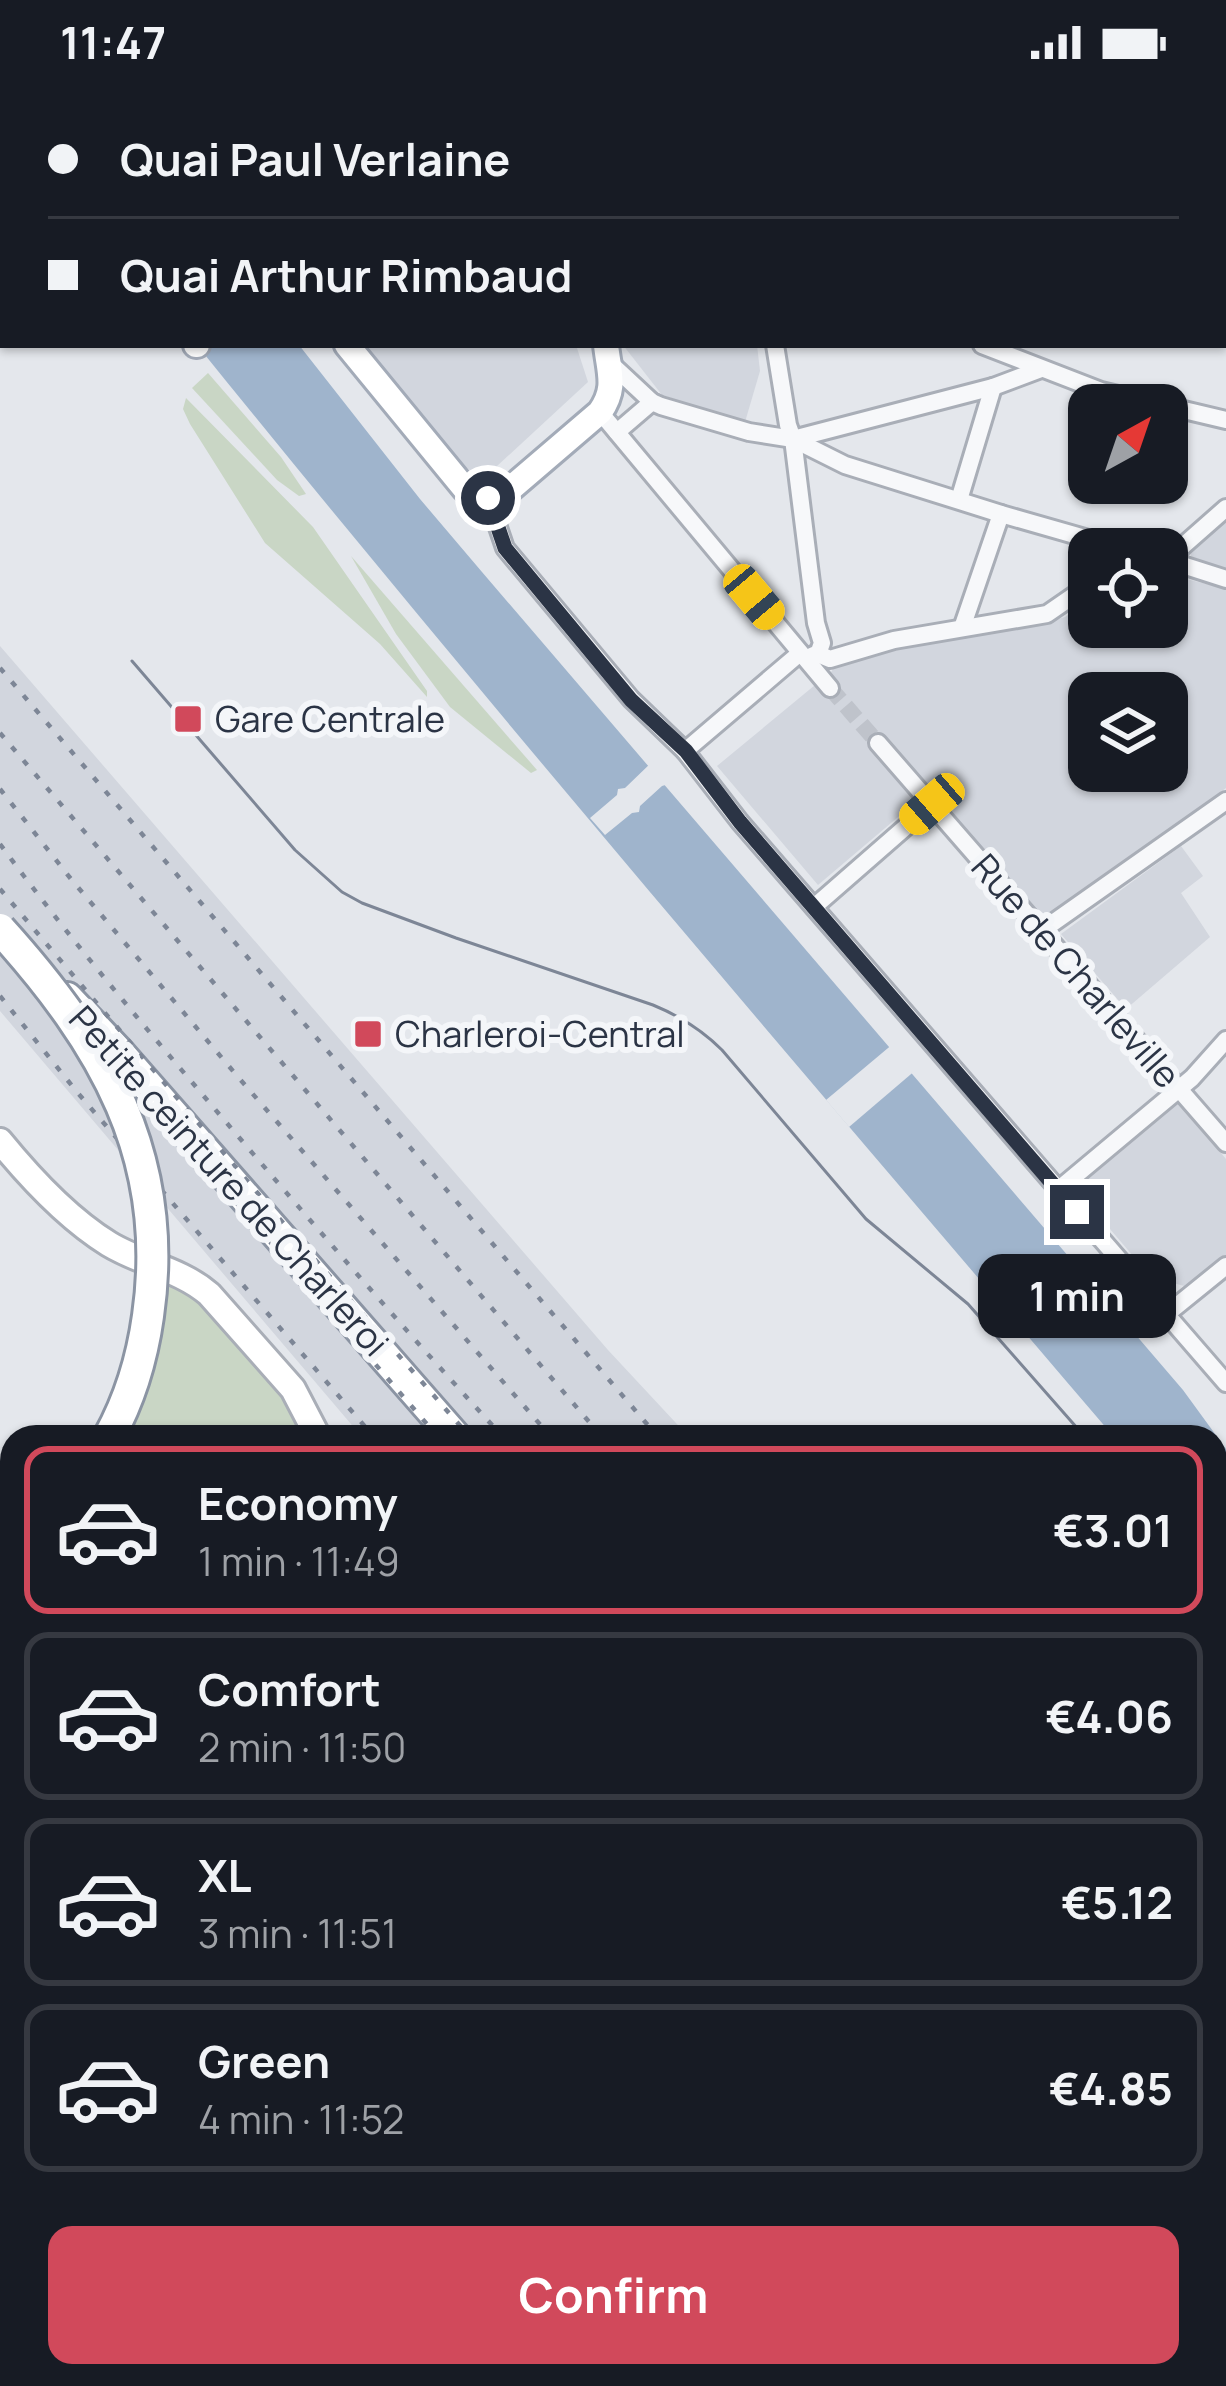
<!DOCTYPE html>
<html lang="en">
<head>
<meta charset="utf-8">
<style>
	:root { --surface:#171b24; --page:#20242c; --text:#f1f3f6; --muted:#9ea1a6; --line:#363941; --accent:#d1495b }
	body { margin:0; font-family:Manrope,sans-serif; background:var(--page); color:var(--text); height:100vh; display:flex; flex-direction:column; font-size:45px; white-space:nowrap }
	* { box-sizing:border-box; margin:0 }
	p { font-size:39px; color:var(--muted) }
	.icon { flex:none; width:66px; height:66px; fill:none; stroke:currentColor; stroke-width:2; stroke-linecap:round; stroke-linejoin:round }
	.map { position:relative; flex:1; overflow:hidden }
	.details { position:absolute; left:0px; top:1341px; width:1227px; height:963px; display:flex; flex-direction:column; background:var(--surface); border-radius:36px 36px 0 0; box-shadow:0 3px 9px #0004 }
	.details>* { flex:none }
	.top-card { position:absolute; left:0px; top:0px; width:1227px; height:264px; box-shadow:0 3px 9px #0004; display:grid; align-content:center; height:264px; padding:0 48px; background:var(--surface) }
	.needle { width:78px; rotate:40deg }
	.fabs { position:absolute; left:1068px; top:300px; display:grid; gap:24px }
	.fabs a { display:grid; place-items:center; width:120px; height:120px; border-radius:24px; background:var(--surface); box-shadow:0 3px 9px #0004; font-size:60px }
	.end { position:absolute; width:54px; height:54px; margin:-27px; border:15px solid #2b3445; background:#fff; box-shadow:0 0 0 6px #fff }
	.from { border-radius:50% }
	.bubble { position:absolute; height:84px; border-radius:24px; background:var(--surface); box-shadow:0 3px 9px #0004; font-size:39px; font-weight:700; line-height:84px; text-align:center }
	.car { position:absolute; width:36px; height:72px; margin:-36px -18px; border-radius:15px; box-shadow:0 0 9px 3px #0007; background:linear-gradient(#f5c518 24%,#345 0 40%,#f5c518 0 76%,#345 0 86%,#f5c518 0) }
	.top-card b { display:flex; align-items:center; gap:42px; height:114px; font-size:45px }
	.top-card b+b { border-top:3px solid var(--line) }
	.top-card i { width:30px; height:30px; background:var(--text) }
	ul { padding:21px 0 0; list-style:none }
	li { display:flex; align-items:center; gap:36px; height:168px; margin:0 24px 18px; padding:0 24px; border:6px solid var(--line); border-radius:24px }
	li div { flex:1 }
	li b { display:block; font-size:45px }
	li em { font-style:normal; font-weight:700 }
	li.on { border-color:var(--accent) }
	li>.icon { width:108px; height:108px; stroke-width:1.5 }
	.cta { display:flex; gap:24px; margin-top:auto; padding:24px 48px }
	.cta a { flex:1; height:138px; border-radius:24px; background:var(--accent); color:#fff; font-size:48px; font-weight:700; line-height:138px; text-align:center }
	.status { display:flex; justify-content:space-between; align-items:center; height:84px; padding:0 60px; background:var(--surface); direction:ltr }
	.status svg { height:33px; fill:currentColor }
	.map>svg:first-child { display:block }
	.built { fill:#d2d6de; fill-rule:evenodd }
	.green { fill:#c9d6c5 }
	.water { fill:#9fb4cc }
	.pier { fill:#e4e7ec }
	.lines { fill:none; stroke-linecap:round; stroke-linejoin:round }
	.street-tunnel { stroke:#bfc3cb; stroke-width:16; stroke-dasharray:16 8; stroke-linecap:butt }
	.street-casing { stroke:#a9aeb7; stroke-width:22 }
	.secondary-casing { stroke:#a9aeb7; stroke-width:30 }
	.primary-casing { stroke:#a3abb8; stroke-width:30 }
	.highway-casing { stroke:#8b94a3; stroke-width:36 }
	.street { stroke:#f7f8fa; stroke-width:16 }
	.secondary { stroke:#fff; stroke-width:24 }
	.primary { stroke:#fff; stroke-width:24 }
	.highway { stroke:#fff; stroke-width:30 }
	.tram { stroke:#7d8696; stroke-width:3 }
	.rail { stroke:#7d8696; stroke-width:4.5; stroke-dasharray:6 12; stroke-linecap:butt }
	.highway-bridge-casing { stroke:#8b94a3; stroke-width:36; stroke-linecap:butt }
	.highway-bridge { stroke:#fff; stroke-width:30 }
	.route { stroke:#2b3445; stroke-width:15 }
	.poi-dot { fill:#d1495b; stroke:#f4f6f9; stroke-width:4.5 }
	.labels { text-anchor:middle; stroke-width:12; stroke-linejoin:round; paint-order:stroke }
	.poi-label { font-size:36px; fill:#2b3445; stroke:#f4f6f9; text-anchor:start }
	.street-label { font-size:36px; fill:#2b3445; stroke:#f4f6f9 }
</style>
</head>
<body>
<div class="status"><b>11:47</b><svg viewBox="0 0 49 12"><path d="M0 12V9h3v3zM5 12V6h3v6zM10 12V3h3v9zM15 12V0h3v12zM26 1h20v11H26zM47 4h2v5h-2z"/></svg></div>
<div class="map">
<svg width="1226" height="2302" viewBox="0 0 1226 2302">
	<rect width="100%" height="100%" fill="#e4e7ec"/>
	<g class="built">
		<polygon points="355,261 576,261 588,298 483,395 455,376"/>
		<polygon points="623,261 757,261 760,287 745,338 662,311"/>
		<polygon points="1226,432 1226,486 1192,475 1189,465"/>
		<path d="M 1167,490 L 1226,505 L 1226,704 L 1044,835 L 931,705 L 818,801 L 717,682 L 832,587 L 835,576 L 1047,538 L 1065,533 L 1089,516 L 1089,543 L 1167,543 ZM 1089,609 L 1167,609 L 1167,687 L 1089,687 Z"/>
		<polygon points="0,562 608,1266 689,1353 362,1353 0,927"/>
		<polygon points="1181,762 1203,792 1181,809 1210,853 1126,925 1061,850"/>
		<polygon points="1177,1017 1226,1075 1226,1171 1188,1203 1151,1193 1075,1104"/>
		<polygon points="1226,1724 1226,2144 1215,2133 1215,1733"/>
		<polygon points="1215,2201 1226,2211 1226,2302 983,2302 973,2292 1215,2292"/>
	</g>
	<g class="green">
		<polygon points="208,289 281,373 306,410 299,412 277,396 192,304"/>
		<polygon points="186,314 313,443 427,607 427,613 380,560 265,459 190,340 183,325"/>
		<polygon points="351,472 537,686 531,689 450,623 396,550"/>
		<path d="M 167,1194 L 203,1213 L 287,1311 L 306,1353 L 122,1353 C 143,1301 163,1251 167,1194 Z"/>
		<polygon points="358,2292 563,2292 562,2302 357,2302"/>
	</g>
	<path class="water" d="M 197,261 L 299,261 L 420,415 L 482,488 L 1183,1306 L 1226,1365 L 1226,1521 L 1215,1493 L 1215,1353 L 1114,1353 C 805,991 496,631 197,261 Z"/>
	<g class="pier">
		<polygon points="653,677 672,699 662,702 640,722 639,728 632,729 605,751 590,734 617,711 618,705 625,704"/>
		<polygon points="894,959 917,985 849,1043 826,1016"/>
	</g>
	<g class="lines">
		<polyline class="street-tunnel" points="830,604 878,659"/>
		<defs>
			<g id="street">
				<polyline points="947,0 949,3"/>
				<polyline points="1224,103 1226,105"/>
				<polyline points="1224,183 1226,184"/>
				<polyline points="1224,237 1226,239"/>
				<polyline points="775,261 788,341 793,355 816,539 822,559 818,570"/>
				<polyline points="982,261 1101,307 1160,321"/>
				<polyline points="608,277 652,318 661,322 749,348 793,355 845,381 1001,430 1113,462 1113,465"/>
				<polyline points="1167,322 1226,336"/>
				<polyline points="600,328 830,604"/>
				<polyline points="617,348 652,318"/>
				<polyline points="793,355 993,303 1041,285"/>
				<polyline points="488,414 505,464 631,615 685,667 740,738 1226,1299"/>
				<polyline points="959,416 993,303"/>
				<polyline points="1226,424 1167,476 1226,495"/>
				<polyline points="962,544 1001,430"/>
				<polyline points="813,571 818,570 830,575 894,556 1047,530 1089,501"/>
				<polyline points="878,659 1226,1059"/>
				<polyline points="685,667 800,569"/>
				<polyline points="814,823 932,720"/>
				<polyline points="1040,848 1226,717"/>
				<polyline points="1058,1106 1192,994 1226,956"/>
				<polyline points="1168,1229 1226,1182"/>
				<polyline points="0,1809 12,1821"/>
				<polyline points="0,1850 12,1845"/>
				<polyline points="0,2103 12,2103"/>
				<polyline points="1215,2201 1226,2211"/>
				<polyline points="0,2234 12,2231"/>
				<polyline points="357,2302 358,2292"/>
			</g>
			<g id="secondary">
				<path d="M 0,1057 C 31,1095 67,1134 109,1160 C 142,1180 180,1185 209,1210 L 293,1305 L 318,1353"/>
				<polyline points="0,1520 12,1510"/>
				<polyline points="1215,1579 1226,1588"/>
				<polyline points="1215,1620 1226,1609"/>
				<polyline points="1215,1656 1226,1667"/>
				<polyline points="1215,1696 1226,1684"/>
				<polyline points="783,2302 787,2292"/>
			</g>
			<g id="primary">
				<polyline points="606,0 606,3"/>
				<polyline points="688,0 689,3"/>
				<polyline points="29,3 32,0"/>
				<polyline points="279,3 281,0"/>
				<polyline points="540,3 546,0"/>
				<polyline points="0,40 2,35"/>
				<polyline points="0,179 3,180"/>
				<polyline points="196,261 197,261"/>
				<path d="M 347,261 L 465,405 L 488,414 L 502,412 L 600,328 C 617,304 609,289 606,261"/>
			</g>
			<g id="highway">
				<polyline points="92,3 94,0"/>
				<polyline points="138,3 141,0"/>
				<polyline points="207,3 208,0"/>
				<polyline points="0,130 3,126"/>
				<polyline points="0,156 3,153"/>
				<polyline points="67,914 118,968 455,1353"/>
				<polyline points="0,1485 12,1475"/>
				<polyline points="0,1541 12,1531"/>
				<polyline points="0,1597 12,1577"/>
				<polyline points="0,1689 12,1694"/>
				<polyline points="1215,2035 1226,2036"/>
			</g>
		</defs>
		<use href="#street" class="street-casing"/>
		<use href="#secondary" class="secondary-casing"/>
		<use href="#primary" class="primary-casing"/>
		<use href="#highway" class="highway-casing"/>
		<use href="#street" class="street"/>
		<use href="#secondary" class="secondary"/>
		<use href="#primary" class="primary"/>
		<use href="#highway" class="highway"/>
		<g class="tram">
			<path d="M 132,577 L 295,766 L 342,808 L 362,819 L 456,854 L 653,921 C 680,932 701,945 722,966 L 866,1135 L 968,1220 L 1085,1353"/>
			<polyline points="1215,1508 1226,1519"/>
		</g>
		<g class="rail">
			<polyline points="0,584 658,1353"/>
			<polyline points="0,649 602,1353"/>
			<polyline points="0,705 71,795 238,993 551,1353"/>
			<path d="M 0,760 C 74,861 156,956 237,1051 C 324,1153 412,1254 503,1353"/>
			<polyline points="0,805 278,1133 470,1353"/>
			<polyline points="0,844 438,1353"/>
			<polyline points="0,912 77,1008 374,1353"/>
			<polyline points="1215,2000 1226,2014"/>
			<polyline points="1215,2114 1226,2126"/>
		</g>
		<defs>
			<g id="highway-bridge">
				<path d="M 0,845 C 103,959 171,1073 148,1232 C 142,1275 130,1315 109,1353"/>
				<polyline points="1215,2010 1226,2010"/>
			</g>
		</defs>
		<use href="#highway-bridge" class="highway-bridge-casing"/>
		<use href="#highway-bridge" class="highway-bridge"/>
	</g>
	<g class="lines">
		<polyline class="route" points="488,414 505,464 631,616 686,667 740,738 1077,1128"/>
	</g>
	<g class="poi-dot">
		<rect x="173" y="620" width="30" height="30" rx="6"/>
		<rect x="353" y="935" width="30" height="30" rx="6"/>
	</g>
	<g class="labels">
		<g class="poi-label">
			<text x="215" y="648">Gare Centrale</text>
			<text x="395" y="963">Charleroi-Central</text>
		</g>
		<g class="street-label">
			<text transform="translate(1076 887) rotate(49)" y="13">Rue de Charleville</text>
			<text transform="translate(229 1097) rotate(48)" y="13">Petite ceinture de Charleroi</text>
		</g>
	</g>
</svg>
<div class="fabs">
<a><svg class="needle" viewBox="-14 -14 28 28"><path d="M0-13l5 13h-10z" fill="#e53935"/><path d="M0 13l5-13h-10z" fill="#9ea1a6"/></svg></a>
<a><svg class="icon" aria-label="locate" viewBox="0 0 24 24"><circle cx="12" cy="12" r="6"/><path d="M12 2v4M12 18v4M2 12h4M18 12h4"/></svg></a>
<a><svg class="icon" aria-label="layers" viewBox="0 0 24 24"><path d="M12 4l9 5-9 5-9-5zM3 14l9 5 9-5"/></svg></a>
</div>
<i class="end from" style="left:488px;top:414px"></i>
<i class="end" style="left:1077px;top:1128px"></i>
<div class="bubble" style="left:978px;top:1170px;width:198px">1 min</div>
<i class="car" style="left:754px;top:513px;rotate:140deg"></i>
<i class="car" style="left:932px;top:720px;rotate:229deg"></i>
<div class="top-card">
<b><i class="from"></i>Quai Paul Verlaine</b>
<b><i></i>Quai Arthur Rimbaud</b>
</div>
<section class="details">
<ul>
<li class="on"><svg class="icon" aria-label="car" viewBox="0 0 24 24"><path d="M5 17H2v-5l4-1 3-4h7l3 4 3 1v5h-3M9 17h6M6 11h13"/><circle cx="7" cy="17" r="2"/><circle cx="17" cy="17" r="2"/></svg><div><b>Economy</b><p>1 min · 11:49</p></div><em>€3.01</em></li>
<li><svg class="icon" aria-label="car" viewBox="0 0 24 24"><path d="M5 17H2v-5l4-1 3-4h7l3 4 3 1v5h-3M9 17h6M6 11h13"/><circle cx="7" cy="17" r="2"/><circle cx="17" cy="17" r="2"/></svg><div><b>Comfort</b><p>2 min · 11:50</p></div><em>€4.06</em></li>
<li><svg class="icon" aria-label="car" viewBox="0 0 24 24"><path d="M5 17H2v-5l4-1 3-4h7l3 4 3 1v5h-3M9 17h6M6 11h13"/><circle cx="7" cy="17" r="2"/><circle cx="17" cy="17" r="2"/></svg><div><b>XL</b><p>3 min · 11:51</p></div><em>€5.12</em></li>
<li><svg class="icon" aria-label="car" viewBox="0 0 24 24"><path d="M5 17H2v-5l4-1 3-4h7l3 4 3 1v5h-3M9 17h6M6 11h13"/><circle cx="7" cy="17" r="2"/><circle cx="17" cy="17" r="2"/></svg><div><b>Green</b><p>4 min · 11:52</p></div><em>€4.85</em></li>
</ul>
<div class="cta"><a>Confirm</a></div>
</section>
</div>
</body>
</html>
